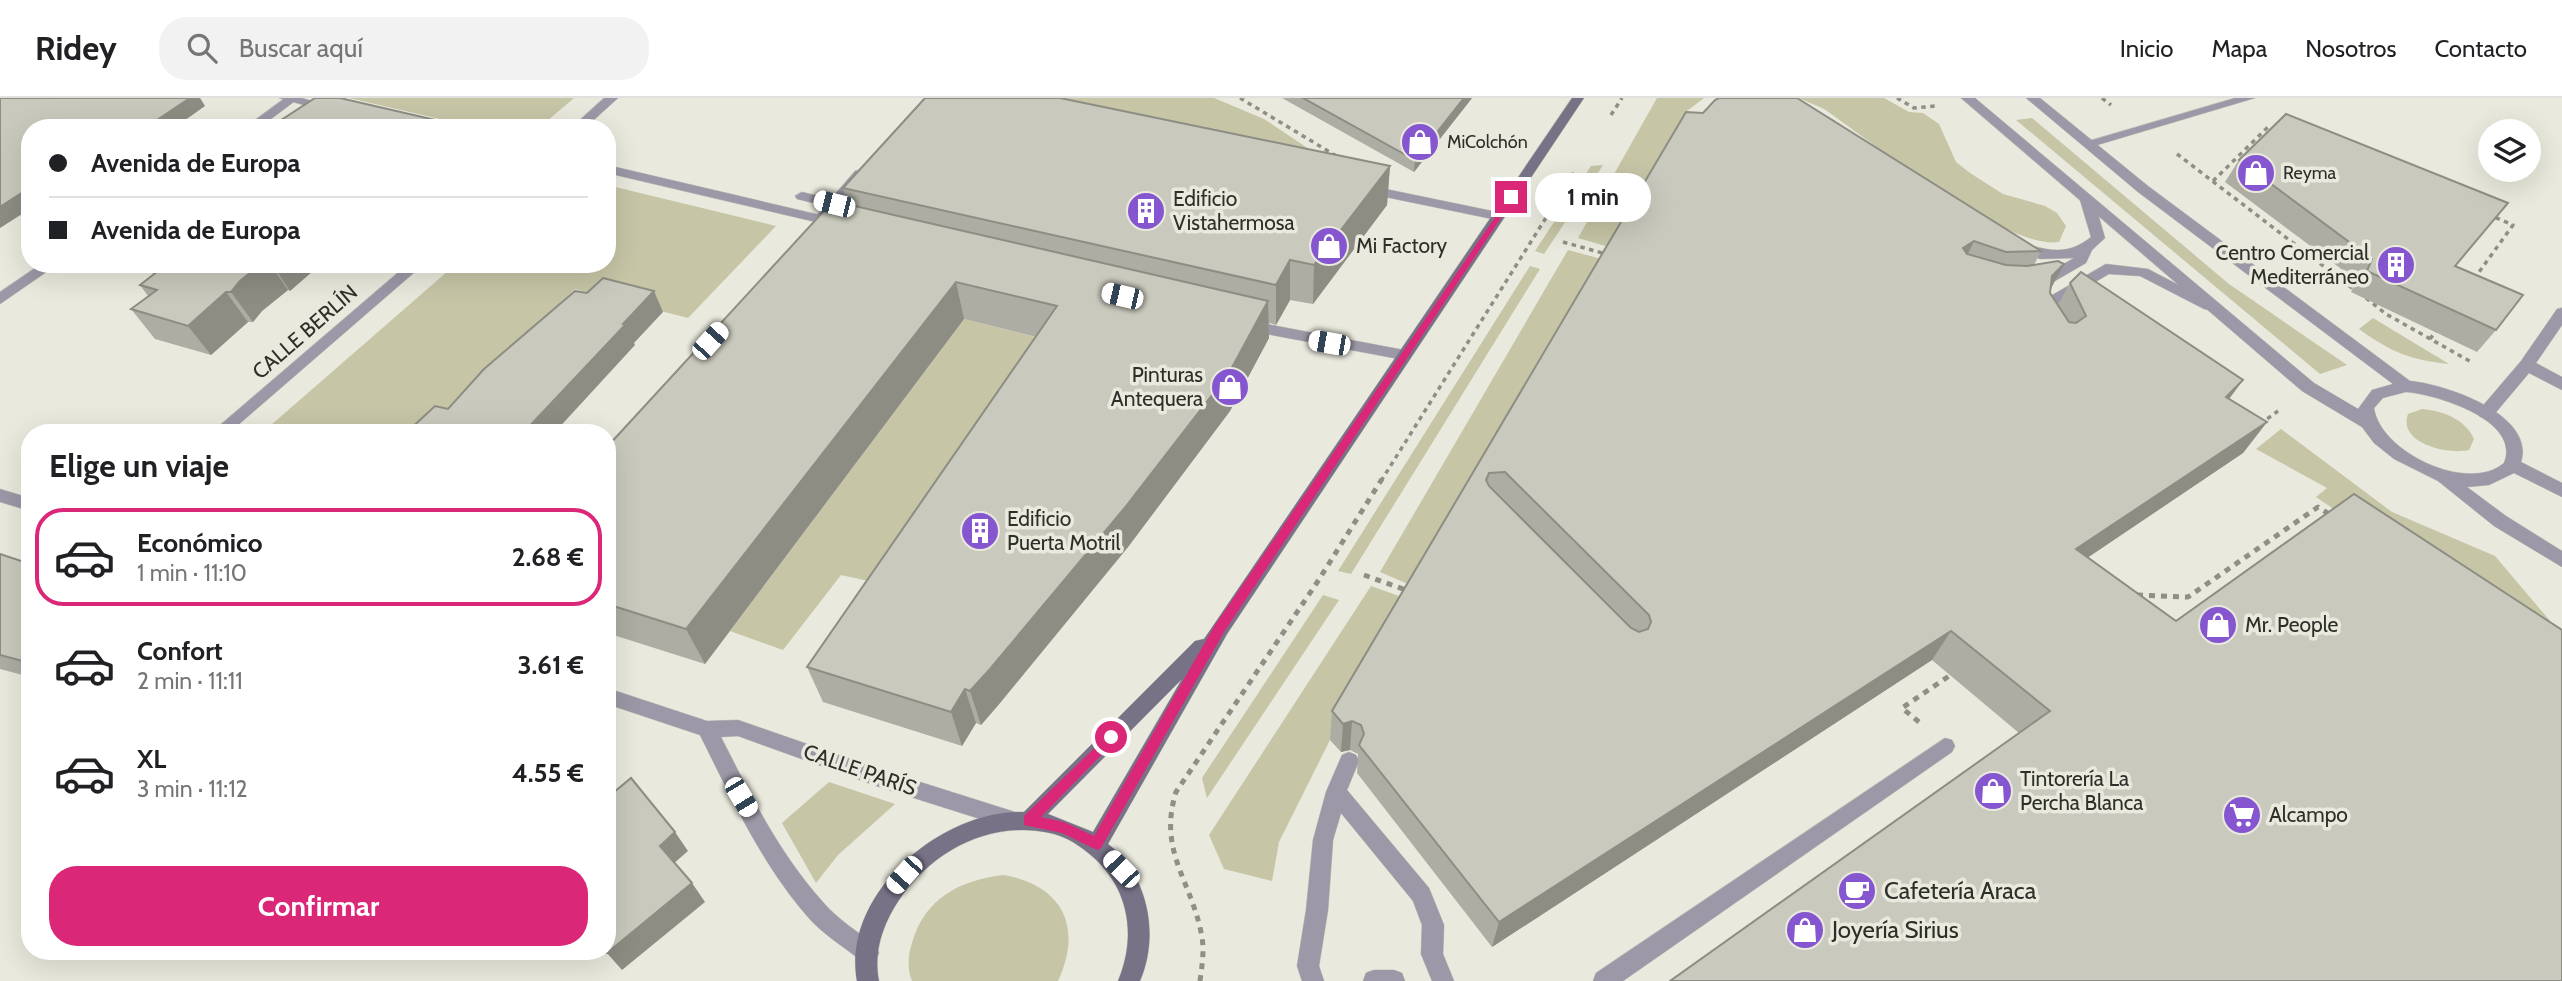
<!DOCTYPE html>
<html lang="es">
<head>
<meta charset="utf-8">
<style>
	:root { --surface:#fff; --page:#f2f2f2; --text:#202124; --muted:#757577; --line:#e0e0e0; --accent:#db2777 }
	body { margin:0; font-family:Cabin,sans-serif; background:var(--page); color:var(--text); height:100vh; display:flex; flex-direction:column; font-size:26px; white-space:nowrap }
	* { box-sizing:border-box; margin:0 }
	p { font-size:23px; color:var(--muted) }
	.icon { flex:none; width:38px; height:38px; fill:none; stroke:currentColor; stroke-width:2; stroke-linecap:round; stroke-linejoin:round }
	.map { position:relative; flex:1; overflow:hidden }
	.drawer { position:absolute; left:21px; top:326px; width:595px; height:536px; display:flex; flex-direction:column; background:var(--surface); border-radius:28px; box-shadow:0 7px 28px #0002 }
	.drawer>* { flex:none }
	.top-card { position:absolute; left:21px; top:21px; width:595px; height:154px; border-radius:28px; box-shadow:0 7px 28px #0002; display:grid; align-content:center; height:154px; padding:0 28px; background:var(--surface) }
	.buttons { position:absolute; left:2478px; top:21px; display:grid; gap:14px }
	.buttons a { display:grid; place-items:center; width:63px; height:63px; border-radius:50%; background:var(--surface); box-shadow:0 7px 28px #0002; font-size:35px }
	.end { position:absolute; width:32px; height:32px; margin:-16px; border:9px solid #db2777; background:#fff; box-shadow:0 0 0 4px #fff }
	.from { border-radius:50% }
	.bubble { position:absolute; height:49px; border-radius:24px; background:var(--surface); box-shadow:0 7px 28px #0002; font-size:23px; font-weight:800; line-height:49px; text-align:center }
	.car { position:absolute; width:21px; height:42px; margin:-21px -10px; border-radius:9px; box-shadow:0 0 5px 2px #0007; background:linear-gradient(#fff 24%,#345 0 40%,#fff 0 76%,#345 0 86%,#fff 0) }
	.top-card b { display:flex; align-items:center; gap:24px; height:66px; font-size:26px }
	.top-card b+b { border-top:2px solid var(--line) }
	.top-card i { width:18px; height:18px; background:var(--text) }
	ul { padding:0; list-style:none }
	li { display:flex; align-items:center; gap:21px; height:98px; margin:0 14px 10px; padding:0 14px; border:4px solid transparent; border-radius:28px }
	li div { flex:1 }
	li b { display:block; font-size:26px }
	li em { font-style:normal; font-weight:800 }
	li.selected { border-color:var(--accent) }
	li>.icon { width:63px; height:63px; stroke-width:1.5 }
	h2 { padding:0 28px; font-size:32px; line-height:84px }
	.cta { display:flex; gap:14px; margin-top:auto; padding:14px 28px }
	.cta a { flex:1; height:80px; border-radius:28px; background:var(--accent); color:#fff; font-size:28px; font-weight:800; line-height:80px; text-align:center }
	header { display:flex; align-items:center; gap:42px; box-sizing:border-box; height:98px; padding:0 35px; background:var(--surface); border-bottom:2px solid var(--line) }
	header strong { font-size:33px }
	nav { display:flex; gap:38px; margin-inline-start:auto; font-size:24px }
	.search { width:490px; height:63px; background:var(--page); display:flex; align-items:center; gap:18px; box-sizing:border-box; padding:0 24px; border-radius:28px; color:var(--muted); font-size:26px }
	.map>svg:first-child { display:block }
	.green { fill:#c6c5a6 }
	.lines { fill:none; stroke-linecap:round; stroke-linejoin:round }
	.service-casing { stroke:#c4c4b9; stroke-width:1 }
	.pedestrian-casing { stroke:#c4c4b9; stroke-width:1 }
	.minor-casing { stroke:#c4c4b9; stroke-width:1 }
	.tertiary-casing { stroke:#c4c4b9; stroke-width:1 }
	.secondary-casing { stroke:#c4c4b9; stroke-width:1 }
	.path-far1 { stroke:#8f8f86; stroke-width:3.5; stroke-dasharray:4.5 4.5; stroke-linecap:butt }
	.path { stroke:#8f8f86; stroke-width:5; stroke-dasharray:6 6; stroke-linecap:butt }
	.service { fill:#9c98a7; fill-rule:evenodd }
	.pedestrian { fill:#9c98a7; fill-rule:evenodd }
	.minor { fill:#9c98a7; fill-rule:evenodd }
	.tertiary { fill:#9c98a7; fill-rule:evenodd }
	.secondary { fill:#787287; fill-rule:evenodd }
	.path-bridge-far1 { stroke:#8f8f86; stroke-width:3.5; stroke-dasharray:4.5 4.5; stroke-linecap:butt }
	.path-bridge { stroke:#8f8f86; stroke-width:5; stroke-dasharray:6 6; stroke-linecap:butt }
	.wall { fill:#adada3 }
	.shaded-wall { fill:#8d8d84 }
	.building { fill:#c9c9bd; stroke:#8d8d84; stroke-width:2; fill-rule:evenodd }
	.route { fill:#db2777 }
	.labels { text-anchor:middle; stroke-width:7; stroke-linejoin:round; paint-order:stroke }
	.far-poi-label { font-size:18px; fill:#2f2f2a; stroke:#e9e9dd; text-anchor:start }
	.poi-label { font-size:21px; fill:#2f2f2a; stroke:#e9e9dd; text-anchor:start }
	.street-label { font-size:21px; fill:#2f2f2a; stroke:#e9e9dd }
	.near-poi-label { font-size:24px; fill:#2f2f2a; stroke:#e9e9dd; text-anchor:start }
</style>
</head>
<body>
<header>
<strong>Ridey</strong>
<div class="search"><svg class="icon" aria-label="search" viewBox="0 0 24 24"><circle cx="10" cy="10" r="6"/><path d="M15 15l6 6"/></svg>Buscar aquí</div>
<nav><a>Inicio</a><a>Mapa</a><a>Nosotros</a><a>Contacto</a></nav>
</header>
<div class="map">
<svg width="2562" height="883" viewBox="0 0 2562 883">
	<rect width="100%" height="100%" fill="#e9e9dd"/>
	<g class="green">
		<polygon points="349,0 574,0 539,30 479,30"/>
		<polygon points="987,0 1214,0 1264,21 1345,75"/>
		<polygon points="1657,0 1704,0 1687,13 1609,149 1578,140"/>
		<path d="M 1799,0 L 1884,0 L 1909,14 L 1923,15 L 1939,26 L 1956,64 L 1970,75 L 2003,96 L 2045,108 L 2057,115 L 2066,128 L 2059,144 C 2006,152 1871,43 1824,11 Z"/>
		<polygon points="2032,20 2229,186 2347,267 2320,276 2016,22"/>
		<polygon points="1603,67 1544,156 1535,153 1591,68"/>
		<polygon points="607,87 776,128 688,220 575,191 425,334 263,334 456,166 607,166"/>
		<polygon points="1568,152 1609,163 1417,490 1380,474"/>
		<polygon points="1530,168 1540,171 1351,476 1338,473"/>
		<path d="M 2373,220 L 2449,266 C 2410,262 2391,254 2359,231 Z"/>
		<polygon points="964,221 1063,246 873,484 841,477 783,552 730,533"/>
		<path d="M 2422,311 C 2443,313 2465,321 2474,341 L 2469,352 C 2450,357 2397,346 2408,316 Z"/>
		<polygon points="2281,331 2392,414 2495,458 2562,537 2416,467 2316,399 2327,390 2256,351"/>
		<polygon points="1371,488 1410,502 1330,642 1279,744 1272,783 1224,771 1209,737"/>
		<polygon points="1323,497 1339,502 1207,700 1202,680"/>
		<polygon points="829,684 895,706 838,757 816,785 782,725"/>
		<path d="M 1004,777 C 1063,788 1083,829 1058,883 L 912,883 C 907,872 908,856 912,845 C 925,800 960,782 1004,777 Z"/>
	</g>
	<g class="lines">
		<defs>
			<g id="service">
				<polygon points="2235,0 2255,0 2094,48 2084,48 2082,45"/>
				<polygon points="802,94 839,103 841,106 834,110 797,101 795,98"/>
				<path d="M 2087,98 L 2094,102 L 2105,140 L 2092,152 L 2086,165 L 2041,191 L 2031,191 L 2031,185 L 2074,160 L 2040,161 L 2012,149 L 2019,144 C 2046,152 2067,159 2091,139 L 2080,102 Z"/>
				<polygon points="2106,166 2148,171 2217,207 2209,212 2204,211 2140,178 2109,176 2059,205 2048,222 2038,222 2034,215 2049,199"/>
				<polygon points="2562,210 2562,227 2536,265 2562,279 2562,292 2529,275 2492,319 2480,319 2478,315 2480,311 2521,263 2557,211"/>
				<polygon points="1349,654 1356,657 1359,663 1347,692 1429,790 1444,827 1443,856 1454,883 1432,883 1421,856 1422,827 1413,803 1341,715 1333,742 1328,812 1319,868 1324,883 1302,883 1297,868 1306,812 1313,742 1326,694 1342,657"/>
				<polygon points="1374,872 1394,872 1402,875 1405,883 1363,883 1366,875"/>
			</g>
			<g id="pedestrian">
				<polygon points="279,0 302,0 335,10 329,14"/>
				<polygon points="607,67 820,117 827,121 820,125 607,75"/>
				<polygon points="1366,87 1497,114 1504,118 1497,122 1361,94 1361,88"/>
				<polygon points="1945,640 1952,642 1955,648 1952,654 1623,883 1593,883 1596,875"/>
			</g>
			<g id="minor">
				<polygon points="285,0 299,0 259,30 244,30"/>
				<polygon points="604,0 618,0 585,30 571,30"/>
				<polygon points="860,72 865,73 865,79 826,124 816,124 816,118 855,73"/>
				<polygon points="41,166 58,166 0,206 0,194"/>
				<polygon points="408,166 424,166 230,334 212,334"/>
				<polygon points="1245,222 1404,252 1412,257 1404,262 1240,231 1237,227 1240,223"/>
				<polygon points="0,391 30,400 30,413 0,404"/>
				<path d="M 607,590 L 707,623 L 738,622 L 882,672 L 1012,713 L 1019,716 L 1022,722 L 1019,728 L 1012,731 L 882,690 L 738,638 L 721,639 C 750,696 779,755 822,803 C 836,820 858,834 876,848 L 879,855 L 876,862 L 868,865 L 860,862 C 843,848 821,835 807,818 C 761,765 731,699 700,637 L 607,606 Z"/>
			</g>
			<path id="tertiary" d="M 1961,0 L 1975,0 L 2314,285 L 2358,311 L 2372,292 L 2393,286 L 2138,94 L 2026,0 L 2040,0 L 2148,88 L 2410,283 C 2444,286 2536,316 2521,364 L 2562,385 L 2562,399 L 2514,375 L 2489,387 L 2467,389 L 2506,418 L 2562,453 L 2562,469 L 2494,428 L 2438,383 L 2394,361 L 2374,345 L 2362,329 L 2302,293 ZM 2406,294 C 2435,296 2522,322 2504,365 C 2468,396 2380,354 2374,310 L 2383,300 Z"/>
			<path id="secondary" d="M 1572,0 L 1584,0 L 1227,536 L 1108,746 C 1148,777 1160,837 1140,883 L 1118,883 C 1138,835 1128,786 1087,754 C 1076,745 1064,738 1050,735 C 990,722 932,753 899,802 C 883,826 873,854 879,883 L 857,883 C 841,796 942,711 1024,714 L 1195,543 L 1204,541 ZM 1182,581 L 1093,734 L 1048,716 Z"/>
		</defs>
		<use href="#service" class="service-casing"/>
		<use href="#pedestrian" class="pedestrian-casing"/>
		<use href="#minor" class="minor-casing"/>
		<use href="#tertiary" class="tertiary-casing"/>
		<use href="#secondary" class="secondary-casing"/>
		<g class="path-far1">
			<polyline points="1240,0 1338,59"/>
			<polyline points="1897,0 1914,10 1935,8"/>
			<polyline points="2102,0 2111,7"/>
			<polyline points="1611,17 1622,0"/>
			<polyline points="2177,56 2356,193"/>
			<polyline points="2213,83 2268,29 2276,32"/>
			<polyline points="2474,181 2513,127 2492,118"/>
			<polyline points="2366,200 2386,216 2473,265"/>
			<polyline points="2430,241 2438,230"/>
			<polyline points="2260,326 2278,313"/>
			<polyline points="1381,383 1574,75"/>
		</g>
		<g class="path">
			<polyline points="2137,497 2188,499 2318,409 2332,418"/>
			<polyline points="1919,624 1902,610 1955,574"/>
			<path d="M 1200,883 C 1202,867 1205,851 1201,834 C 1190,781 1158,752 1176,694 L 1318,483 L 1382,381"/>
		</g>
		<use href="#service" class="service"/>
		<use href="#pedestrian" class="pedestrian"/>
		<use href="#minor" class="minor"/>
		<use href="#tertiary" class="tertiary"/>
		<use href="#secondary" class="secondary"/>
		<polyline class="path-bridge-far1" points="1563,144 1606,156"/>
		<polyline class="path-bridge" points="1364,477 1409,493"/>
	</g>
	<g class="wall">
		<polygon points="1282,0 1472,0 1414,74"/>
		<polygon points="1686,14 2041,153 2034,167 2051,190 2050,195 2058,207 2070,185 2243,282 2229,301 2267,324 2243,355 2088,459 2176,523 2019,635 1932,562 1492,849 1357,675 1358,656 1350,652 1341,654 1330,642 1332,613"/>
		<polygon points="2239,62 2456,168 2496,232 2477,254 2351,194 2356,182 2225,84"/>
		<polygon points="1390,68 1387,107 1313,206 1290,202 1276,227 1269,225 1269,240 1230,313 1128,449 1000,605 981,627 976,625 962,648 823,604 807,569 1036,239 964,221 705,566 607,535 607,349 848,107 843,90"/>
		<polygon points="167,166 321,166 290,193 288,192 262,213 253,224 248,224 211,257 155,241 131,211 148,198 140,187"/>
		<polygon points="0,456 30,466 30,579 0,571"/>
	</g>
	<g class="shaded-wall">
		<polygon points="189,0 200,0 205,8 174,30 145,30"/>
		<polygon points="1464,0 1472,0 1414,74 1415,62"/>
		<polygon points="444,24 447,30 437,30"/>
		<polygon points="1390,68 1387,107 1313,206 1314,167"/>
		<polygon points="23,94 30,102 30,111 0,130 0,109"/>
		<polygon points="1974,143 1959,174 1963,150"/>
		<polygon points="1290,162 1290,202 1276,227 1276,187"/>
		<polygon points="261,166 270,166 288,192 262,213 253,224 231,194 240,183"/>
		<polygon points="272,166 321,166 290,193"/>
		<polygon points="2064,166 2047,198 2052,178"/>
		<polygon points="956,184 964,221 705,566 686,531"/>
		<polygon points="654,193 663,214 634,245 635,247 555,334 524,334"/>
		<polygon points="226,194 248,224 211,257 188,228"/>
		<polygon points="1268,203 1269,240 1230,313 1128,449 1000,605 981,627 970,593"/>
		<polygon points="2243,282 2220,313 2226,299"/>
		<polygon points="2267,324 2243,355 2056,481 2076,451"/>
		<polygon points="1951,533 1932,562 1492,849 1499,824"/>
		<polygon points="965,591 976,625 962,648 951,614"/>
		<polygon points="1352,623 1350,652 1341,654 1343,626"/>
		<polygon points="675,734 688,753 673,766 660,748"/>
		<polygon points="692,785 705,804 622,872 607,855"/>
	</g>
	<g class="building">
		<polygon points="0,0 190,0 145,30 30,30 30,96 23,94 0,109"/>
		<polygon points="315,0 340,0 444,24 437,30 269,30"/>
		<polygon points="925,0 1060,0 1390,68 1314,167 1290,162 1276,187 843,90"/>
		<polygon points="1303,0 1464,0 1415,62"/>
		<path d="M 1719,0 L 1797,0 L 2041,153 L 2006,154 L 1974,143 L 1963,150 L 1967,156 L 2006,167 L 2027,168 L 2058,163 L 2064,166 L 2052,178 L 2050,195 L 2069,224 L 2076,225 L 2086,218 L 2070,185 L 2081,174 L 2243,282 L 2226,299 L 2267,324 L 2076,451 L 2176,523 L 2354,396 L 2562,532 L 2562,883 L 1670,883 L 2050,613 L 1951,533 L 1499,824 L 1359,647 L 1364,636 L 1361,627 L 1352,623 L 1343,626 L 1332,613 L 1686,14 L 1703,15 L 1715,2 ZM 1505,374 L 1649,517 L 1651,524 L 1648,531 L 1639,534 L 1631,530 L 1489,388 L 1486,382 L 1489,375 Z"/>
		<polygon points="2286,16 2508,105 2455,168 2523,197 2496,232 2367,173 2372,161 2239,62"/>
		<polygon points="833,103 1268,203 1229,275 1123,412 990,571 970,593 965,591 951,614 807,569 1057,208 956,184 686,531 607,506 607,349"/>
		<polygon points="167,166 261,166 240,183 231,194 226,194 188,228 131,211 157,192 140,187"/>
		<polygon points="603,180 654,193 623,226 625,227 524,334 407,334 435,308 448,311 484,271 575,193 587,195"/>
		<polygon points="0,456 30,466 30,565 0,557"/>
		<polygon points="631,680 675,734 660,748 692,785 607,855 605,852 607,852 607,700"/>
	</g>
	<polygon class="route" points="1511,96 1515,99 1224,534 1101,750 1097,752 1062,735 1024,727 1024,718 1111,634 1115,635 1115,643 1041,719 1064,724 1094,738 1215,527"/>
	<defs>
		<symbol id="shop-disc" viewBox="-11 -11 22 22"><circle r="9.5" fill="#8556cf" stroke="#e9e9dd"/><path d="M-5-2.5h2.3a2.7 3.5 0 0 1 5.4 0H5L5.5 6h-11ZM-1.5-2.5h3a1.5 2.3 0 0 0-3 0Z" fill="#fff"/></symbol>
		<symbol id="building-disc" viewBox="-11 -11 22 22"><circle r="9.5" fill="#8556cf" stroke="#e9e9dd"/><path d="M-4-6H4V6H1V3H-1V6H-4ZM-2.5-4.3h1.7v1.8h-1.7ZM.8-4.3h1.7v1.8H.8ZM-2.5-1h1.7V.8h-1.7ZM.8-1h1.7V.8H.8Z" fill="#fff"/></symbol>
		<symbol id="supermarket-disc" viewBox="-11 -11 22 22"><circle r="9.5" fill="#8556cf" stroke="#e9e9dd"/><path d="M-6-5.5h2.5l.6 2H6L4.5 2H-2.5L-4.4-4H-6ZM-1.5 3.2a1.3 1.3 0 1 0 .1 0ZM3 3.2a1.3 1.3 0 1 0 .1 0Z" fill="#fff"/></symbol>
		<symbol id="cafe-disc" viewBox="-11 -11 22 22"><circle r="9.5" fill="#8556cf" stroke="#e9e9dd"/><path d="M-5.5-4.5H6V0H3Q3 3.5 0 3.5H-2.5Q-5.5 3.5-5.5 0ZM3-3.2v2h1.7v-2ZM-6 4.5H4V6H-6Z" fill="#fff"/></symbol>
	</defs>
	<g fill-rule="evenodd">
		<use href="#shop-disc" x="1398" y="22" width="44" height="44"/>
		<use href="#shop-disc" x="2234" y="53" width="44" height="44"/>
		<use href="#building-disc" x="1124" y="91" width="44" height="44"/>
		<use href="#shop-disc" x="1307" y="126" width="44" height="44"/>
		<use href="#building-disc" x="2374" y="145" width="44" height="44"/>
		<use href="#shop-disc" x="1208" y="267" width="44" height="44"/>
		<use href="#building-disc" x="958" y="411" width="44" height="44"/>
		<use href="#shop-disc" x="2196" y="505" width="44" height="44"/>
		<use href="#shop-disc" x="1971" y="671" width="44" height="44"/>
		<use href="#supermarket-disc" x="2220" y="695" width="44" height="44"/>
		<use href="#cafe-disc" x="1835" y="771" width="44" height="44"/>
		<use href="#shop-disc" x="1783" y="810" width="44" height="44"/>
	</g>
	<g class="labels">
		<g class="far-poi-label">
			<text x="1447" y="50">MiColchón</text>
			<text x="2283" y="81">Reyma</text>
		</g>
		<g class="poi-label">
			<text x="1173" y="108">Edificio<tspan x="1173" dy="24">Vistahermosa</tspan></text>
			<text x="1356" y="155">Mi Factory</text>
			<text x="2369" y="162" text-anchor="end">Centro Comercial<tspan x="2369" dy="24">Mediterráneo</tspan></text>
			<text x="1203" y="284" text-anchor="end">Pinturas<tspan x="1203" dy="24">Antequera</tspan></text>
			<text x="1007" y="428">Edificio<tspan x="1007" dy="24">Puerta Motril</tspan></text>
			<text x="2245" y="534">Mr. People</text>
			<text x="2020" y="688">Tintorería La<tspan x="2020" dy="24">Percha Blanca</tspan></text>
			<text x="2269" y="724">Alcampo</text>
		</g>
		<g class="street-label">
			<text transform="translate(305 234) rotate(-41)" y="7">CALLE BERLÍN</text>
			<text transform="translate(860 672) rotate(19)" y="7">CALLE PARÍS</text>
		</g>
		<g class="near-poi-label">
			<text x="1884" y="801">Cafetería Araca</text>
			<text x="1832" y="840">Joyería Sirius</text>
		</g>
	</g>
</svg>
<div class="buttons">
<a><svg class="icon" aria-label="layers" viewBox="0 0 24 24"><path d="M12 4l9 5-9 5-9-5zM3 14l9 5 9-5"/></svg></a>
</div>
<i class="end from" style="left:1111px;top:639px"></i>
<i class="end" style="left:1511px;top:99px"></i>
<div class="bubble" style="left:1535px;top:75px;width:116px">1 min</div>
<i class="car" style="left:834px;top:106px;rotate:284deg"></i>
<i class="car" style="left:1122px;top:198px;rotate:283deg"></i>
<i class="car" style="left:710px;top:243px;rotate:42deg"></i>
<i class="car" style="left:1329px;top:245px;rotate:280deg"></i>
<i class="car" style="left:741px;top:699px;rotate:149deg"></i>
<i class="car" style="left:1121px;top:771px;rotate:316deg"></i>
<i class="car" style="left:904px;top:777px;rotate:222deg"></i>
<div class="top-card">
<b><i class="from"></i>Avenida de Europa</b>
<b><i></i>Avenida de Europa</b>
</div>
<section class="drawer">
<h2>Elige un viaje</h2>
<ul>
<li class="selected"><svg class="icon" aria-label="car" viewBox="0 0 24 24"><path d="M5 17H2v-5l4-1 3-4h7l3 4 3 1v5h-3M9 17h6M6 11h13"/><circle cx="7" cy="17" r="2"/><circle cx="17" cy="17" r="2"/></svg><div><b>Económico</b><p>1 min · 11:10</p></div><em>2.68 €</em></li>
<li><svg class="icon" aria-label="car" viewBox="0 0 24 24"><path d="M5 17H2v-5l4-1 3-4h7l3 4 3 1v5h-3M9 17h6M6 11h13"/><circle cx="7" cy="17" r="2"/><circle cx="17" cy="17" r="2"/></svg><div><b>Confort</b><p>2 min · 11:11</p></div><em>3.61 €</em></li>
<li><svg class="icon" aria-label="car" viewBox="0 0 24 24"><path d="M5 17H2v-5l4-1 3-4h7l3 4 3 1v5h-3M9 17h6M6 11h13"/><circle cx="7" cy="17" r="2"/><circle cx="17" cy="17" r="2"/></svg><div><b>XL</b><p>3 min · 11:12</p></div><em>4.55 €</em></li>
</ul>
<div class="cta"><a>Confirmar</a></div>
</section>
</div>
</body>
</html>
